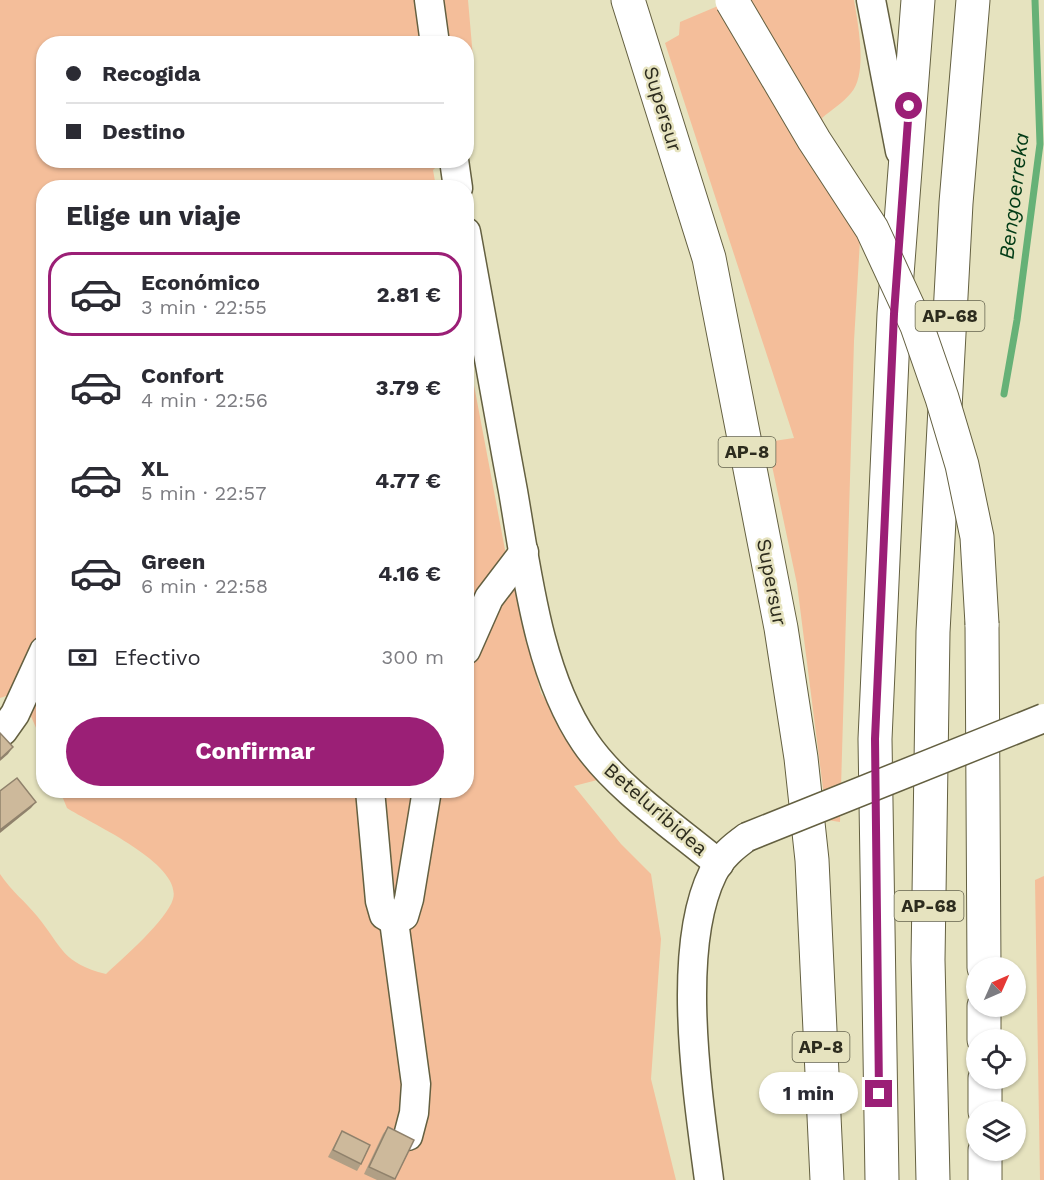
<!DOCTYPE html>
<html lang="es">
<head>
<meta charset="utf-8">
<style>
	:root { --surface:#fff; --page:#f7f7f7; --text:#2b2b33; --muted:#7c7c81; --line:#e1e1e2; --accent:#9b1f76 }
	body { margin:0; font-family:"Work Sans",sans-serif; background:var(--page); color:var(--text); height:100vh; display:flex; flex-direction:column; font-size:22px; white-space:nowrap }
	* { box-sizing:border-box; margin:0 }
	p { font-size:20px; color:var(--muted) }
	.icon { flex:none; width:33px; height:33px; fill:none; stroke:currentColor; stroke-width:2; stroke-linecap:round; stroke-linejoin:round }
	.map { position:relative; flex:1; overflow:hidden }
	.drawer { position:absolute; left:36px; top:180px; width:438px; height:618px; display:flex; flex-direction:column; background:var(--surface); border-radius:24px; box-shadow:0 2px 4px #0004 }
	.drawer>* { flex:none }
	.banner { position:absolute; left:36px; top:36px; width:438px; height:132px; border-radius:24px; box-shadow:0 2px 4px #0004; display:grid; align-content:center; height:132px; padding:0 30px; background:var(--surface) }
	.needle { width:39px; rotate:45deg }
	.tools { position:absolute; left:966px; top:957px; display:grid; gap:12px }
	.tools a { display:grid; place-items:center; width:60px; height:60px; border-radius:50%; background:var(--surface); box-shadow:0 2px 4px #0004; font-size:30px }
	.end { position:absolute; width:27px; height:27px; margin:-14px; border:8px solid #9b1f76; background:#fff; box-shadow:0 0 0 3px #fff }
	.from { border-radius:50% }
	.bubble { position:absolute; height:42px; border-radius:21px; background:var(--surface); box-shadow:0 2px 4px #0004; font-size:20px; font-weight:700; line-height:42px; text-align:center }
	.banner b { display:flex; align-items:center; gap:21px; height:57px; font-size:22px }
	.banner b+b { border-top:2px solid var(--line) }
	.banner i { width:15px; height:15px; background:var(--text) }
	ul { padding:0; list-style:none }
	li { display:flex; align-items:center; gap:18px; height:84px; margin:0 12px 9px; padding:0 18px; border:3px solid transparent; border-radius:24px }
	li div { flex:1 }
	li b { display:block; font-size:22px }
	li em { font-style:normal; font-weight:700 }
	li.current { border-color:var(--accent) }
	li>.icon { width:54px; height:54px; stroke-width:1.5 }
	h2 { padding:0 30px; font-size:27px; line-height:72px }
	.pay { display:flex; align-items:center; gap:15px; height:66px; padding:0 30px; font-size:22px }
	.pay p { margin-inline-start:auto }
	.primary-button { display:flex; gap:12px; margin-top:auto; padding:12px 30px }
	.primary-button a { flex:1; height:69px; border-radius:36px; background:var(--accent); color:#fff; font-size:24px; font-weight:700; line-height:69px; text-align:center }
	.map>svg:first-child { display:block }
	.green { fill:#f4be9a }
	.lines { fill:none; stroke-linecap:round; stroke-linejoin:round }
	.stream { stroke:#66b177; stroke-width:7 }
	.minor-casing { stroke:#646041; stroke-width:31 }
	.highway-casing { stroke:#646041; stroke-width:35 }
	.minor { stroke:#fff; stroke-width:28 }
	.highway { stroke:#fff; stroke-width:33 }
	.minor-bridge-casing { stroke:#646041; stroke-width:31; stroke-linecap:butt }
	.highway-bridge-casing { stroke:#646041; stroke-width:35; stroke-linecap:butt }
	.minor-bridge { stroke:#fff; stroke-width:28 }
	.highway-bridge { stroke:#fff; stroke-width:33 }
	.wall { fill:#b09f85 }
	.shaded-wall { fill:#90826c }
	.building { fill:#cdb99b; stroke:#90826c; stroke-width:1.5 }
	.route { stroke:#9b1f76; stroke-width:8 }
	.labels { text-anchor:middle; stroke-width:5; stroke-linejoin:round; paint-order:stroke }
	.shield { fill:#e6e3bf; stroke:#64634e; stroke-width:1.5 }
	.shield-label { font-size:18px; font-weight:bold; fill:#2d2c1e }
	.street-label { font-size:20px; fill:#2d2c1e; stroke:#e6e3bf }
	.water-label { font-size:21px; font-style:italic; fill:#003a15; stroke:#e6e3bf }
</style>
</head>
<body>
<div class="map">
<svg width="1044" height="1180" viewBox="0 0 1044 1180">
	<rect width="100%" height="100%" fill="#e6e3bf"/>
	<g class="green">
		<polygon points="0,0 468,0 474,69 467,120 466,44 44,44 44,160 442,161 433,170 436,187 44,188 43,744 27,707 9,695 0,698"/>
		<path d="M 726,0 L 854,0 C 858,24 868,74 851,93 C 843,103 831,110 822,118 L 860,240 L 854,341 L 840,822 L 827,820 L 797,584 L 767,442 L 794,438 L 665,43 L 679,35 L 680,22 L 718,6 Z"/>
		<path d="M 467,348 L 506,555 L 541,693 L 601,779 L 574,786 L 621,844 L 651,874 L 661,939 L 651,1079 L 676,1180 L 0,1180 L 0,874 C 12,892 25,901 37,916 C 63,948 62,963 106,974 C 123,958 167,920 173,899 C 183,864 90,823 67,808 L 60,791 L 466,790 Z"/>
		<polygon points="1044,876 1044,1180 1040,1180 1035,880"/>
	</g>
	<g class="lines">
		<polyline class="stream" points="1004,394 1017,320 1040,144 1035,0"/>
		<defs>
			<g id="minor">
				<polyline points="429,0 435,44"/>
				<polyline points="871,0 900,151"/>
				<polyline points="454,160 458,188"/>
				<path d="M 466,232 C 482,319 497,405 513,491 C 527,572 538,673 585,742 C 616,788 676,828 719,864"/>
				<polyline points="466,650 489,598 524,552"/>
				<polyline points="3,731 15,714 44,651"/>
				<polyline points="370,790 380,901 384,915 394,921 404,916 409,899 427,790"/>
				<polyline points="394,921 416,1084 414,1113 408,1136"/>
				<path d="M 709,1180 C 698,1096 675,950 713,873 C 721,857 733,847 747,837"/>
			</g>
			<g id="highway">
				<polyline points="628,0 709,258 781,628 801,758 812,860 827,1180"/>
				<polyline points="982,624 984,968"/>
				<polyline points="984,1006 984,1040"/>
				<polyline points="985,1078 985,1112"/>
				<polyline points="985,1150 985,1180"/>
				<polyline points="882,1180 875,739 894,314 918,0"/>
				<polyline points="933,1180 928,960 933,632 956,203 973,0"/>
			</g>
		</defs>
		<use href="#minor" class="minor-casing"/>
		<use href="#highway" class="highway-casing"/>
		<use href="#minor" class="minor"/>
		<use href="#highway" class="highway"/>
		<defs>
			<polyline id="minor-bridge" points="747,837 1044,718"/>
			<polyline id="highway-bridge" points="732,1 814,140 872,229 917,326 942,398 962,465 977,537 982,624"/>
		</defs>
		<use href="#minor-bridge" class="minor-bridge-casing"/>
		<use href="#highway-bridge" class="highway-bridge-casing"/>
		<use href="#minor-bridge" class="minor-bridge"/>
		<use href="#highway-bridge" class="highway-bridge"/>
	</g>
	<g class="wall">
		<polygon points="388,1127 414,1140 394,1180 377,1180 364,1174 383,1134"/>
		<polygon points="342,1131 361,1164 357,1171 328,1157 338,1138"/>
	</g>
	<g class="shaded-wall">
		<polygon points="13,747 8,754 0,761 0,759"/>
		<polygon points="36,802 31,808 0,833 0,830"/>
	</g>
	<g class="building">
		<polygon points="0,733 13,747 0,759"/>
		<polygon points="17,778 36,802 0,830 0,791"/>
		<polygon points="388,1127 414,1140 395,1179 369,1167"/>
		<polygon points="342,1131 370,1145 361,1164 333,1150"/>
	</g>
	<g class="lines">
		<polyline class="route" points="879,1094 875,739 894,314 909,106"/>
	</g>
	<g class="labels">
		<g class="shield">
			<rect x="915.5" y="301" width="69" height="30" rx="4.5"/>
			<rect x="718.5" y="437" width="57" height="30" rx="4.5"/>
			<rect x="894.5" y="891" width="69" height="30" rx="4.5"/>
			<rect x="792.5" y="1032" width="57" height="30" rx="4.5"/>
		</g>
		<g class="shield-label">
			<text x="950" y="322">AP-68</text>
			<text x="747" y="458">AP-8</text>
			<text x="929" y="912">AP-68</text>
			<text x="821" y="1053">AP-8</text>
		</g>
		<g class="street-label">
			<text transform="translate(663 109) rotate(73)" y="7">Supersur</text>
			<text transform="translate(772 582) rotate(79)" y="7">Supersur</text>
			<text transform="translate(656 809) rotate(41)" y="7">Beteluribidea</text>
		</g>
		<g class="water-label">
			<text transform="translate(1014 196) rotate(-83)" y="7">Bengoerreka</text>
		</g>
	</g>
</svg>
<div class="tools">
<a><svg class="needle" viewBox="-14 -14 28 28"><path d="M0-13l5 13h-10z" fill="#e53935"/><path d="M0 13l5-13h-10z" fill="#7c7c81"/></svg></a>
<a><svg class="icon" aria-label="locate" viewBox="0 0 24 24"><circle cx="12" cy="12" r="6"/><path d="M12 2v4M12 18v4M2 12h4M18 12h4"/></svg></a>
<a><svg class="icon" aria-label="layers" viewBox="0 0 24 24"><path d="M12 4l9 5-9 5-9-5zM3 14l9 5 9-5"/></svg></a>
</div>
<i class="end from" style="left:909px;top:106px"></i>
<i class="end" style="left:879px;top:1094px"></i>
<div class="bubble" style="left:759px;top:1072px;width:99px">1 min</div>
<div class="banner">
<b><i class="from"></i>Recogida</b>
<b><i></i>Destino</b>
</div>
<section class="drawer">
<h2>Elige un viaje</h2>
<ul>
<li class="current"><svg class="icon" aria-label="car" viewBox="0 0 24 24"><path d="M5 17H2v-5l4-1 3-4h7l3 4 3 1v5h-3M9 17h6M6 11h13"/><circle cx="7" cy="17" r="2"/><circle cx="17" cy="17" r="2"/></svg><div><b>Económico</b><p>3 min · 22:55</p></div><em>2.81 €</em></li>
<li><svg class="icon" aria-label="car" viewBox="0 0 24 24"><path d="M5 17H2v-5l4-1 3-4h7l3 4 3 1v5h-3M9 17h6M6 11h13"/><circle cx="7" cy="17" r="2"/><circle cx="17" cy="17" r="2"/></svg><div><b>Confort</b><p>4 min · 22:56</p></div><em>3.79 €</em></li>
<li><svg class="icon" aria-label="car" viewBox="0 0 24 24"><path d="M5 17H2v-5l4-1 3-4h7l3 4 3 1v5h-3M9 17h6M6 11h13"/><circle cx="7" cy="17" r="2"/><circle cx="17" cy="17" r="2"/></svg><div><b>XL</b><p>5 min · 22:57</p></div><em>4.77 €</em></li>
<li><svg class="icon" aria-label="car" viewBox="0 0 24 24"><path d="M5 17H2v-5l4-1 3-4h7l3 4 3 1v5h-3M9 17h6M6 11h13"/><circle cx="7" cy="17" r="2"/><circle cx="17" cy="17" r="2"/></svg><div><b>Green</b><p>6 min · 22:58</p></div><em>4.16 €</em></li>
</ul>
<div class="pay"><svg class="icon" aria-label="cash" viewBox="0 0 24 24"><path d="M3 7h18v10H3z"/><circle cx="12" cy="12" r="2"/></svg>Efectivo<p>300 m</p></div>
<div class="primary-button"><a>Confirmar</a></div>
</section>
</div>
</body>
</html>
